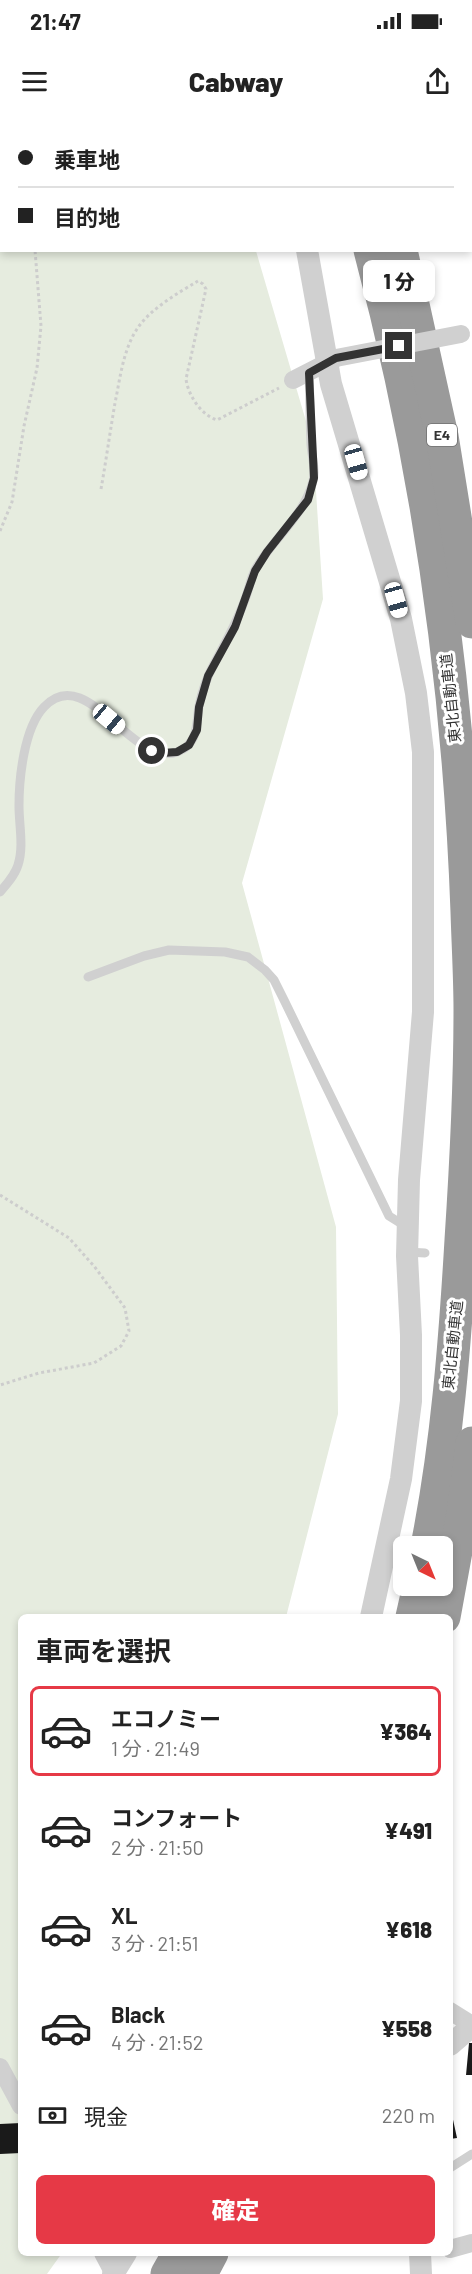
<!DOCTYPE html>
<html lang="ja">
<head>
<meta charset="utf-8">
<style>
	:root { --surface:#fff; --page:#f2f2f2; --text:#222; --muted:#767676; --line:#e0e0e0; --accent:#e63946 }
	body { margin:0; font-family:Barlow,"Noto Sans JP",sans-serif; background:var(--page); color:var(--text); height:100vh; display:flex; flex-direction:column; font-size:22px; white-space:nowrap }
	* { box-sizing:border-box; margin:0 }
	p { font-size:20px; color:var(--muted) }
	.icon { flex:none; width:33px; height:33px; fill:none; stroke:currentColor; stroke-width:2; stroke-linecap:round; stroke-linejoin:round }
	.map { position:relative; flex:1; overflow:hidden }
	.details { position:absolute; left:18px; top:1494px; width:435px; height:642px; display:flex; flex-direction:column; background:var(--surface); border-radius:9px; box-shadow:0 3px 9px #0003 }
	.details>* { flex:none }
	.top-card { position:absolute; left:0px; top:0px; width:472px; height:132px; box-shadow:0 3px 9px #0003; display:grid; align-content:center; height:132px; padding:0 18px; background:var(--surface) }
	.needle { width:39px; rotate:137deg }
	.controls { position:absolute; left:393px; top:1416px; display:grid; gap:12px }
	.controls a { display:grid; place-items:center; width:60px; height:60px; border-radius:9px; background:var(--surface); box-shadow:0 3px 9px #0003; font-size:30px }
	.end { position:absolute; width:27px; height:27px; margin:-14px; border:8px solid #333; background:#fff; box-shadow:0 0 0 3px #fff }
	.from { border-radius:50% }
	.bubble { position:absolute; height:42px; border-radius:9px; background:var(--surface); box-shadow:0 3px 9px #0003; font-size:20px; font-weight:800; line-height:42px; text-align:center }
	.car { position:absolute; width:18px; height:36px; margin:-18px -9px; border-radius:8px; box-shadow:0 0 4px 2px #0007; background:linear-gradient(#fff 24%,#345 0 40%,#fff 0 76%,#345 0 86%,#fff 0) }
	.top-card b { display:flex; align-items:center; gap:21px; height:57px; font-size:22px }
	.top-card b+b { border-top:2px solid var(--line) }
	.top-card i { width:15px; height:15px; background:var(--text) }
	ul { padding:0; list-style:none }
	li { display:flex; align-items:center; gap:18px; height:90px; margin:0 12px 9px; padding:0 6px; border:3px solid transparent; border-radius:9px }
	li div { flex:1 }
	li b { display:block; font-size:22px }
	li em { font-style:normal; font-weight:800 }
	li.current { border-color:var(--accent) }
	li>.icon { width:54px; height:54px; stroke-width:1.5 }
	h2 { padding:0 18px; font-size:27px; line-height:72px }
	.pay { display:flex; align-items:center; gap:15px; height:66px; padding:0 18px; font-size:22px }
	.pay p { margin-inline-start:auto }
	.action { display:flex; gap:12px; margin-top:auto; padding:12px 18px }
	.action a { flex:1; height:69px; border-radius:9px; background:var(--accent); color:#fff; font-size:24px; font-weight:800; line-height:69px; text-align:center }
	.status { display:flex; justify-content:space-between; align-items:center; height:42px; padding:0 30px; background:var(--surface); direction:ltr }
	.status svg { height:16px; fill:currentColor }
	header { display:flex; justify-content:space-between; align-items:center; height:78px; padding:0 18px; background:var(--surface); font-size:27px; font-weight:800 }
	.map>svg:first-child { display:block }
	.green { fill:#e6ecdf }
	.building { fill:#1a1a1a }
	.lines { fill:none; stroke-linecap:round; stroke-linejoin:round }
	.path { stroke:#cdcdcd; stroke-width:3; stroke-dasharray:3 3; stroke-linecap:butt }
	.service { stroke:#d0d0d0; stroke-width:9 }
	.minor { stroke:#d0d0d0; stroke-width:18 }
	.tertiary { stroke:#d0d0d0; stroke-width:22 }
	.motorway { stroke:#9a9a9a; stroke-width:33 }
	.minor-bridge { stroke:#d0d0d0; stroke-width:18 }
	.route { stroke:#333; stroke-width:8 }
	.labels { text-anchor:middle; stroke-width:6; stroke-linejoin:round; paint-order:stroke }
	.shield { fill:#fff; stroke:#707070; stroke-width:1.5 }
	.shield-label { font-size:14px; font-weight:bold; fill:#333 }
	.street-label { font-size:15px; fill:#333; stroke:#fff }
</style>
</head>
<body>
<div class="status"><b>21:47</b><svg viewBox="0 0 49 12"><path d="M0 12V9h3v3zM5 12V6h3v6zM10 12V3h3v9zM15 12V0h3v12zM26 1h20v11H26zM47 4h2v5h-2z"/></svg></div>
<header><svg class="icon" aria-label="menu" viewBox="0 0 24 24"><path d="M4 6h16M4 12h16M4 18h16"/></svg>Cabway<svg class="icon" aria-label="share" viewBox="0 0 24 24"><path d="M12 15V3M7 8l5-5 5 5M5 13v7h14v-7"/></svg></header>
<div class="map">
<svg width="472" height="2154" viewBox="0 0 472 2154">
	<rect width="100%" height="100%" fill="#fff"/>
	<polygon class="green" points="0,0 219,0 2,2 2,130 256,131 313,325 323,479 242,763 336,1107 338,1294 286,1497 21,1497 21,2133 62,2133 47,2154 0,2154"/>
	<g class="building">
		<polygon points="469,1923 472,1923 472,1955 466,1955"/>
		<polygon points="450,1986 457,2018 450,2019"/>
		<polygon points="21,2003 21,2033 0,2034 0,2004"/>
	</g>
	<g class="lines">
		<g class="path">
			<polyline points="22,2 22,0"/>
			<path d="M 101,369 C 106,341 110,312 115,283 C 120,259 123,230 137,209 C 150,189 178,173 198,161 L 203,164 L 206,169 L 186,259 C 188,275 201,295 217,300 L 279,268"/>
			<polyline points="0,411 12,382 24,306 37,248 41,206 35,130"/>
			<polyline points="0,1075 69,1118 94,1146 125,1188 129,1211 121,1226 94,1243 39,1253 0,1265"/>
		</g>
		<g class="service">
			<path d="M 0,772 C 7,764 15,755 18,745 C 24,727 19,705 19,686 C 19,658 24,608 44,587 C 87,541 131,648 177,632 C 199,624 196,604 199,586 C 202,571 207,557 214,544 C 225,523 236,504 244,482 C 249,471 250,458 256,448 C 274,418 304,396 313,361 C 316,350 312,337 311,325 C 310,301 310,277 309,253"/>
			<polyline points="88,857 144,836 169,830 225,832 248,837 265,850 274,860 285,882 389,1096 405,1106"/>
			<polyline points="408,1132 425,1133"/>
			<polyline points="450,2048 472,2034"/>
		</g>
		<g class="minor">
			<polyline points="293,260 336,238"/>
			<polyline points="450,1891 472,1905"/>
			<polyline points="0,1947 21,1986"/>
			<polyline points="450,2129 472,2123"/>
			<polyline points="103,2133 114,2154"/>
		</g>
		<g class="tertiary">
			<polyline points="271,0 272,2"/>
			<polyline points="307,130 331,264 401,499 416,573 423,632 423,892 409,1060 407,1136 411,1215 411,1281 401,1359 371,1497"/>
			<polyline points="450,1925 472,1906"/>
			<polyline points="420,2133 421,2154"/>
			<polyline points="113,2154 126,2133"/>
		</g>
		<g class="motorway">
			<polyline points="333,0 333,2"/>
			<polyline points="365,0 365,2"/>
			<path d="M 370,130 C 428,346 459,569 467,792 C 468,825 470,858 470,890 C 470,967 466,1044 461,1120 C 455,1222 447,1326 427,1426"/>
			<polyline points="401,130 442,316 472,502"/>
			<polyline points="412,1497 419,1466"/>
			<polyline points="444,1497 463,1393 472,1323"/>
			<polyline points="167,2154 179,2133"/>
			<polyline points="201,2154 212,2133"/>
		</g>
		<polyline class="minor-bridge" points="336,238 461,214"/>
	</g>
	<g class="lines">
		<polyline class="route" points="152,631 162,633 177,632 189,625 197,610 199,587 208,556 235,507 255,451 267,432 308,380 314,358 309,253 336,238 399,226"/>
	</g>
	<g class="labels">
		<rect class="shield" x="427" y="304" width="30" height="22" rx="4.5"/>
		<g class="shield-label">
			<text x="442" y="320">E4</text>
		</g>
		<g class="street-label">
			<text transform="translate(451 578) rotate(-96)" y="5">東北自動車道</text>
			<text transform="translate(453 1225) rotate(-84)" y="5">東北自動車道</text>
		</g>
	</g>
</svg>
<div class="controls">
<a><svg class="needle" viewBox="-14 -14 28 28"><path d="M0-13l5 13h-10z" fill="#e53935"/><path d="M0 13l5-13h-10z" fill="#767676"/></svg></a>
</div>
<i class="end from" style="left:152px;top:631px"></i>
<i class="end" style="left:399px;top:226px"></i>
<div class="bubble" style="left:363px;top:140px;width:72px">1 分</div>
<i class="car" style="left:356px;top:342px;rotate:164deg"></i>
<i class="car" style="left:396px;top:480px;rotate:164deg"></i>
<i class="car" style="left:109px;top:599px;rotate:130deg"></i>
<div class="top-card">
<b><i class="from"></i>乗車地</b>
<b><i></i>目的地</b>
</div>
<section class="details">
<h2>車両を選択</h2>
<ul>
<li class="current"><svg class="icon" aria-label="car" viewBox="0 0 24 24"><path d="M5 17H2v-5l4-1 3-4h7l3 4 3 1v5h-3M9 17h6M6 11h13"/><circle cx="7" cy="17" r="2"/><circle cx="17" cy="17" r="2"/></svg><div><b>エコノミー</b><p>1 分 · 21:49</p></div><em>¥364</em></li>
<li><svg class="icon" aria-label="car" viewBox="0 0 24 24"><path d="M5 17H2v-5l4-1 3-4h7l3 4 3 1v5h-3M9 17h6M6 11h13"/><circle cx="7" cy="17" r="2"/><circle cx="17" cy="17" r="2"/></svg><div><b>コンフォート</b><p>2 分 · 21:50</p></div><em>¥491</em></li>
<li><svg class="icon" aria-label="car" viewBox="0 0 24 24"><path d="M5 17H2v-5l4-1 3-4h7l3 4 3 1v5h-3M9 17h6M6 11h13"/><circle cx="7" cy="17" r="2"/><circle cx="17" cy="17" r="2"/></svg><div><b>XL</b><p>3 分 · 21:51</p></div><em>¥618</em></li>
<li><svg class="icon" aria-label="car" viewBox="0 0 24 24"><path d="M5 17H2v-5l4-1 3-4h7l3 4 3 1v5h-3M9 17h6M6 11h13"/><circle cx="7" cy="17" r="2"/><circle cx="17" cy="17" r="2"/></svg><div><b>Black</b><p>4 分 · 21:52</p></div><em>¥558</em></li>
</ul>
<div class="pay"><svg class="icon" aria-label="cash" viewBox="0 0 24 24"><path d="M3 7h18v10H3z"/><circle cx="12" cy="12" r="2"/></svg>現金<p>220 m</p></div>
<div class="action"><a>確定</a></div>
</section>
</div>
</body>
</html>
